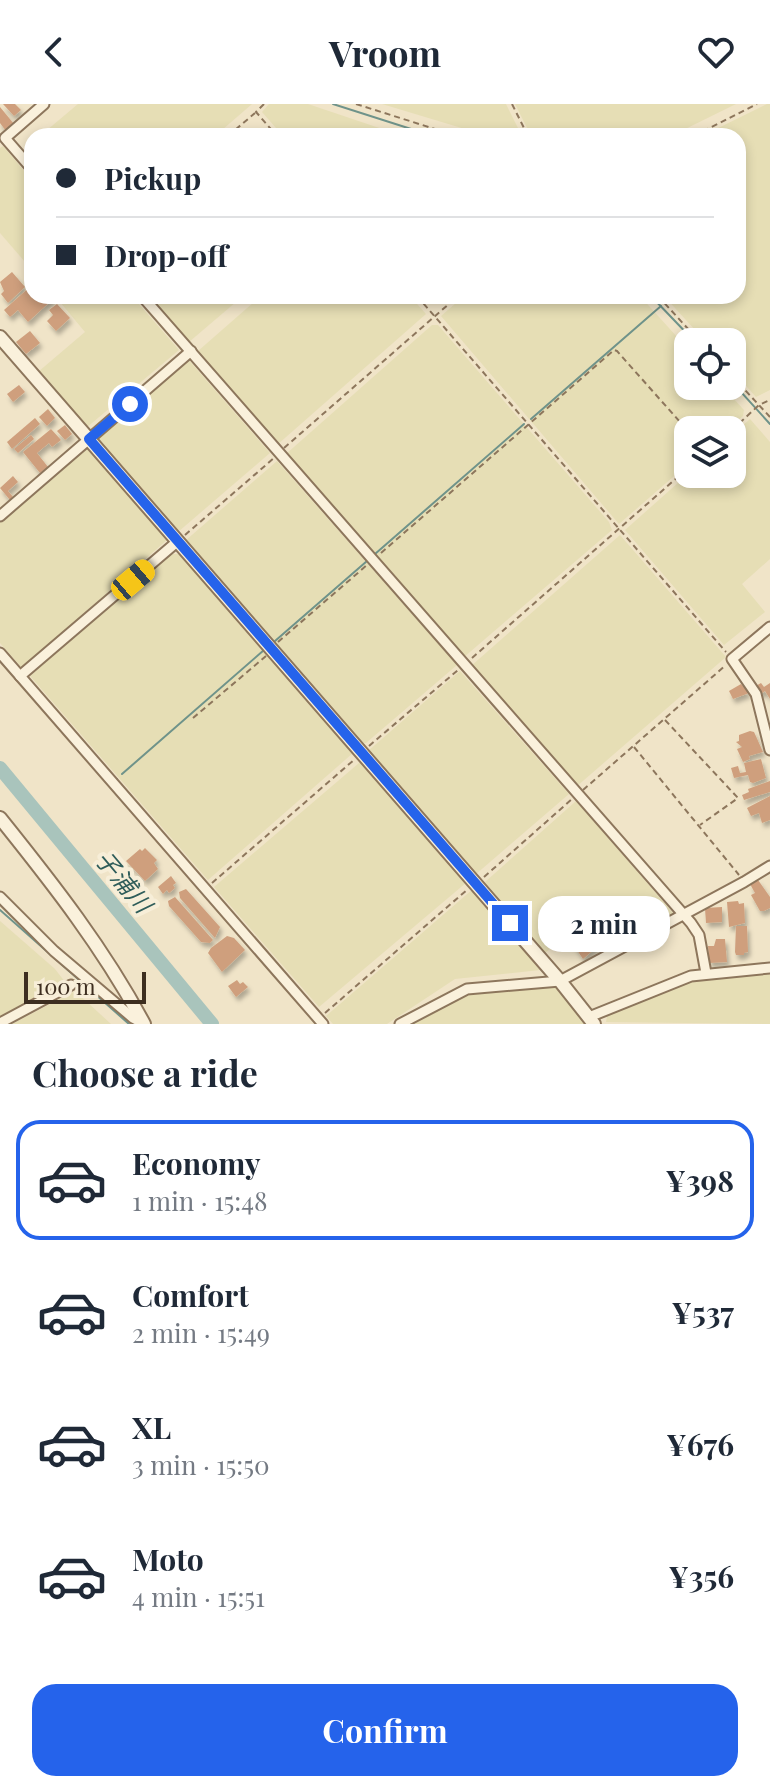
<!DOCTYPE html>
<html lang="en">
<head>
<meta charset="utf-8">
<style>
	:root { --surface:#fff; --page:#f6f6f7; --text:#1f2937; --muted:#747a83; --line:#e0e1e3; --accent:#2563eb }
	body { margin:0; font-family:"Playfair Display","Noto Sans JP",serif; background:var(--page); color:var(--text); height:100vh; display:flex; flex-direction:column; font-size:30px; white-space:nowrap }
	* { box-sizing:border-box; margin:0 }
	p { font-size:26px; color:var(--muted) }
	.icon { flex:none; width:44px; height:44px; fill:none; stroke:currentColor; stroke-width:2; stroke-linecap:round; stroke-linejoin:round }
	.map { position:relative; height:920px; overflow:hidden }
	.details { display:flex; flex-direction:column; background:var(--surface); flex:1 }
	.details>* { flex:none }
	.guide { position:absolute; left:24px; top:24px; width:722px; height:176px; border-radius:24px; box-shadow:0 4px 12px #0003; display:grid; align-content:center; height:176px; padding:0 32px; background:var(--surface) }
	.buttons { position:absolute; left:674px; top:224px; display:grid; gap:16px }
	.buttons a { display:grid; place-items:center; width:72px; height:72px; border-radius:16px; background:var(--surface); box-shadow:0 4px 12px #0003; font-size:40px }
	.scale { position:absolute; left:24px; bottom:20px; width:122px; box-sizing:border-box; padding-left:8px; border:4px solid #3d2e20; border-top:0; font-size:22px; line-height:28px; white-space:nowrap; color:#3d2e20; -webkit-text-stroke:6px #f7eed8; paint-order:stroke }
	.end { position:absolute; width:36px; height:36px; margin:-18px; border:10px solid #2563eb; background:#fff; box-shadow:0 0 0 4px #fff }
	.from { border-radius:50% }
	.bubble { position:absolute; height:56px; border-radius:24px; background:var(--surface); box-shadow:0 4px 12px #0003; font-size:26px; font-weight:700; line-height:56px; text-align:center }
	.car { position:absolute; width:24px; height:48px; margin:-24px -12px; border-radius:10px; box-shadow:0 0 6px 2px #0007; background:linear-gradient(#f5c518 24%,#345 0 40%,#f5c518 0 76%,#345 0 86%,#f5c518 0) }
	.guide b { display:flex; align-items:center; gap:28px; height:76px; font-size:30px }
	.guide b+b { border-top:2px solid var(--line) }
	.guide i { width:20px; height:20px; background:var(--text) }
	ul { padding:0; list-style:none }
	li { display:flex; align-items:center; gap:24px; height:120px; margin:0 16px 12px; padding:0 16px; border:4px solid transparent; border-radius:24px }
	li div { flex:1 }
	li b { display:block; font-size:30px }
	li em { font-style:normal; font-weight:700 }
	li.on { border-color:var(--accent) }
	li>.icon { width:72px; height:72px; stroke-width:1.5 }
	h2 { padding:0 32px; font-size:36px; line-height:96px }
	.primary-button { display:flex; gap:16px; margin-top:auto; padding:16px 32px }
	.primary-button a { flex:1; height:92px; border-radius:24px; background:var(--accent); color:#fff; font-size:32px; font-weight:700; line-height:92px; text-align:center }
	header { display:flex; justify-content:space-between; align-items:center; height:104px; padding:0 32px; background:var(--surface); font-size:36px; font-weight:700 }
	.map>svg:first-child { display:block }
	.farmland { fill:#e6deb5 }
	.lines { fill:none; stroke-linecap:round; stroke-linejoin:round }
	.stream { stroke:#6f938a; stroke-width:2 }
	.river { stroke:#a9c4bc; stroke-width:14 }
	.building { fill:#cf9f7d; filter:url(#shadow) }
	.minor-casing { stroke:#8d765c; stroke-width:13 }
	.tertiary-casing { stroke:#8d765c; stroke-width:16 }
	.path { stroke:#8d765c; stroke-width:2; stroke-dasharray:6 4; stroke-linecap:butt }
	.minor { stroke:#faf1dc; stroke-width:9 }
	.tertiary { stroke:#faf1dc; stroke-width:12 }
	.route { stroke:#2563eb; stroke-width:10 }
	.labels { text-anchor:middle; stroke-width:8; stroke-linejoin:round; paint-order:stroke }
	.water-label { font-size:24px; font-style:italic; fill:#2f5d5a; stroke:#f7eed8 }
</style>
</head>
<body>
<header><svg class="icon" aria-label="back" viewBox="0 0 24 24"><path d="M15 5l-7 7 7 7"/></svg>Vroom<svg class="icon" aria-label="heart" viewBox="0 0 24 24"><path d="M12 20l-8-8c-3-5 5-10 8-4 3-6 11-1 8 4z"/></svg></header>
<div class="map">
<svg width="770" height="920" viewBox="0 0 770 920">
	<defs>
		<filter id="shadow"><feDropShadow dx="2.5" dy="4.5" stdDeviation="2" flood-color="#0004"/></filter>
	</defs>
	<rect width="100%" height="100%" fill="#f0e4c8"/>
	<g class="farmland">
		<polygon points="78,0 252,0 215,32 40,32"/>
		<polygon points="269,0 308,0 403,32 283,32 262,8"/>
		<polygon points="382,0 506,0 522,32 488,32"/>
		<polygon points="515,0 736,0 671,32 531,32"/>
		<polygon points="767,0 770,0 770,286 756,293 732,266 732,238 706,238 664,192 738,192 738,32 702,32"/>
		<polygon points="3,42 32,76 32,166 0,129 0,44"/>
		<polygon points="55,192 132,192 179,246 86,324 38,268 85,228"/>
		<polygon points="149,192 243,192 189,238"/>
		<polygon points="261,192 410,192 426,210 277,341 198,247"/>
		<polygon points="464,192 640,192 688,245 688,282 722,282 744,306 743,312 727,326 688,326 688,360 619,420 441,212"/>
		<polygon points="432,221 438,221 609,418 612,426 463,554 286,350"/>
		<polygon points="187,254 270,349 178,428 95,332"/>
		<polygon points="750,315 770,338 770,455 742,480 765,508 724,541 625,426 688,370 732,370 732,331"/>
		<polygon points="85,342 168,435 22,564 0,539 0,416"/>
		<polygon points="277,357 457,561 366,639 361,639 185,437"/>
		<polygon points="620,431 726,553 576,683 471,562"/>
		<polygon points="170,450 179,450 353,649 208,776 30,572"/>
		<polygon points="460,567 569,690 475,771 368,647"/>
		<polygon points="359,659 364,659 467,778 319,903 214,783"/>
		<polygon points="576,697 674,810 613,843 588,812 544,850 485,778"/>
		<polygon points="473,785 540,866 455,875 387,920 333,920 326,912"/>
		<polygon points="0,817 55,865 65,878 0,912"/>
		<polygon points="770,867 770,920 606,918 607,912 692,876"/>
		<polygon points="556,881 586,920 409,920 471,889"/>
		<polygon points="75,887 111,920 12,920"/>
	</g>
	<g class="lines">
		<g class="stream">
			<polyline points="333,0 433,32"/>
			<polyline points="651,192 695,238"/>
			<polyline points="732,278 770,320"/>
			<polyline points="531,315 661,202"/>
			<polyline points="375,450 524,320"/>
			<polyline points="275,537 367,457"/>
			<polyline points="122,670 264,546"/>
			<polyline points="116,676 117,675"/>
			<polyline points="0,806 129,920"/>
		</g>
		<polyline class="river" points="0,664 212,920"/>
	</g>
	<g class="building">
		<polygon points="3,0 15,0 21,6 14,12"/>
		<polygon points="0,3 14,20 6,27 0,19"/>
		<polygon points="12,168 25,183 8,199 1,190 4,187 0,178"/>
		<polygon points="32,181 32,192 51,192 53,195 28,218 18,206 10,213 4,206"/>
		<polygon points="57,200 70,214 56,227 47,217 53,211 49,206"/>
		<polygon points="30,227 40,239 26,250 16,238"/>
		<polygon points="19,281 25,288 13,298 7,290"/>
		<polygon points="48,305 55,314 47,322 39,313"/>
		<polygon points="35,314 40,320 12,345 7,338"/>
		<polygon points="65,321 72,330 65,336 57,327"/>
		<polygon points="51,325 61,336 52,343 49,339 37,349 48,363 40,369 23,348"/>
		<polygon points="31,331 34,335 18,349 14,345"/>
		<polygon points="13,372 18,378 8,387 13,393 10,396 0,384"/>
		<polygon points="761,579 764,583 770,579 770,595 765,587 759,591 754,583"/>
		<polygon points="741,580 749,589 733,595 729,587"/>
		<polygon points="750,627 754,628 763,648 749,652 750,655 743,658 737,645 742,643 736,638 739,637 739,631"/>
		<polygon points="761,655 766,674 753,679 750,678 748,671 734,674 731,664 738,662 740,669 746,668 744,659"/>
		<polygon points="770,677 770,688 744,696 742,691 749,688 748,685"/>
		<polygon points="770,692 770,716 762,719 759,709 751,712 747,704"/>
		<polygon points="145,744 157,756 154,759 158,765 145,777 126,757 140,745 142,747"/>
		<polygon points="171,772 176,779 173,781 175,784 169,789 167,786 163,790 158,783"/>
		<polygon points="758,776 770,793 770,804 764,807 760,807 751,791 755,789 750,780"/>
		<polygon points="186,785 220,823 215,834 180,794 179,788"/>
		<polygon points="175,793 213,836 210,839 201,838 169,802 168,797"/>
		<polygon points="738,797 739,800 744,799 745,819 729,823 727,798"/>
		<polygon points="722,803 722,818 706,819 705,804"/>
		<polygon points="736,822 747,822 748,848 744,849 744,851 736,851 735,848"/>
		<polygon points="593,824 604,837 583,855 571,837 577,832 580,835"/>
		<polygon points="227,832 234,834 245,846 222,868 208,849 211,844"/>
		<polygon points="716,835 725,835 727,858 709,859 708,842 714,842"/>
		<polygon points="237,876 240,880 243,878 248,883 236,893 228,882"/>
	</g>
	<g class="lines">
		<defs>
			<g id="minor">
				<polyline points="32,65 5,34 44,0"/>
				<polyline points="142,192 691,819 699,831 706,869"/>
				<polyline points="0,412 191,247"/>
				<polyline points="770,523 732,555 756,590 770,646"/>
				<polyline points="0,549 323,920"/>
				<polyline points="20,572 178,437"/>
				<polyline points="0,793 54,847 133,914 144,920"/>
				<polyline points="589,913 691,872 770,864"/>
				<polyline points="0,919 71,881"/>
				<polyline points="400,920 467,885 560,877 744,778 770,762"/>
			</g>
			<g id="tertiary">
				<polyline points="0,233 560,877 594,920"/>
				<path d="M 0,714 C 53,780 104,845 144,920"/>
			</g>
		</defs>
		<use href="#minor" class="minor-casing"/>
		<use href="#tertiary" class="tertiary-casing"/>
		<g class="path">
			<polyline points="264,0 256,8 277,32"/>
			<polyline points="356,0 457,32"/>
			<polyline points="512,0 528,32"/>
			<polyline points="228,32 255,9"/>
			<polyline points="694,32 757,0"/>
			<polyline points="417,192 726,548"/>
			<polyline points="658,192 700,238"/>
			<polyline points="732,272 770,313"/>
			<polyline points="732,326 759,301 770,296"/>
			<polyline points="284,344 458,192"/>
			<polyline points="185,431 274,354"/>
			<polyline points="381,449 614,246 617,247 688,327"/>
			<polyline points="278,538 367,461"/>
			<polyline points="472,554 688,364"/>
			<polyline points="193,614 266,552"/>
			<polyline points="665,616 738,694 700,721"/>
			<polyline points="369,642 458,566"/>
			<polyline points="634,643 739,771"/>
			<polyline points="583,686 726,561"/>
			<polyline points="484,773 572,695"/>
			<polyline points="212,779 355,655"/>
			<polyline points="325,909 468,785"/>
		</g>
		<use href="#minor" class="minor"/>
		<use href="#tertiary" class="tertiary"/>
	</g>
	<g class="lines">
		<polyline class="route" points="130,300 89,335 510,819"/>
	</g>
	<g class="labels">
		<g class="water-label">
			<text transform="translate(123 778) rotate(50)" y="8">子浦川</text>
		</g>
	</g>
</svg>
<div class="buttons">
<a><svg class="icon" aria-label="locate" viewBox="0 0 24 24"><circle cx="12" cy="12" r="6"/><path d="M12 2v4M12 18v4M2 12h4M18 12h4"/></svg></a>
<a><svg class="icon" aria-label="layers" viewBox="0 0 24 24"><path d="M12 4l9 5-9 5-9-5zM3 14l9 5 9-5"/></svg></a>
</div>
<div class="scale">100 m</div>
<i class="end from" style="left:130px;top:300px"></i>
<i class="end" style="left:510px;top:819px"></i>
<div class="bubble" style="left:538px;top:792px;width:132px">2 min</div>
<i class="car" style="left:133px;top:476px;rotate:50deg"></i>
<div class="guide">
<b><i class="from"></i>Pickup</b>
<b><i></i>Drop-off</b>
</div>
</div>
<section class="details">
<h2>Choose a ride</h2>
<ul>
<li class="on"><svg class="icon" aria-label="car" viewBox="0 0 24 24"><path d="M5 17H2v-5l4-1 3-4h7l3 4 3 1v5h-3M9 17h6M6 11h13"/><circle cx="7" cy="17" r="2"/><circle cx="17" cy="17" r="2"/></svg><div><b>Economy</b><p>1 min · 15:48</p></div><em>¥398</em></li>
<li><svg class="icon" aria-label="car" viewBox="0 0 24 24"><path d="M5 17H2v-5l4-1 3-4h7l3 4 3 1v5h-3M9 17h6M6 11h13"/><circle cx="7" cy="17" r="2"/><circle cx="17" cy="17" r="2"/></svg><div><b>Comfort</b><p>2 min · 15:49</p></div><em>¥537</em></li>
<li><svg class="icon" aria-label="car" viewBox="0 0 24 24"><path d="M5 17H2v-5l4-1 3-4h7l3 4 3 1v5h-3M9 17h6M6 11h13"/><circle cx="7" cy="17" r="2"/><circle cx="17" cy="17" r="2"/></svg><div><b>XL</b><p>3 min · 15:50</p></div><em>¥676</em></li>
<li><svg class="icon" aria-label="car" viewBox="0 0 24 24"><path d="M5 17H2v-5l4-1 3-4h7l3 4 3 1v5h-3M9 17h6M6 11h13"/><circle cx="7" cy="17" r="2"/><circle cx="17" cy="17" r="2"/></svg><div><b>Moto</b><p>4 min · 15:51</p></div><em>¥356</em></li>
</ul>
<div class="primary-button"><a>Confirm</a></div>
</section>
</body>
</html>
